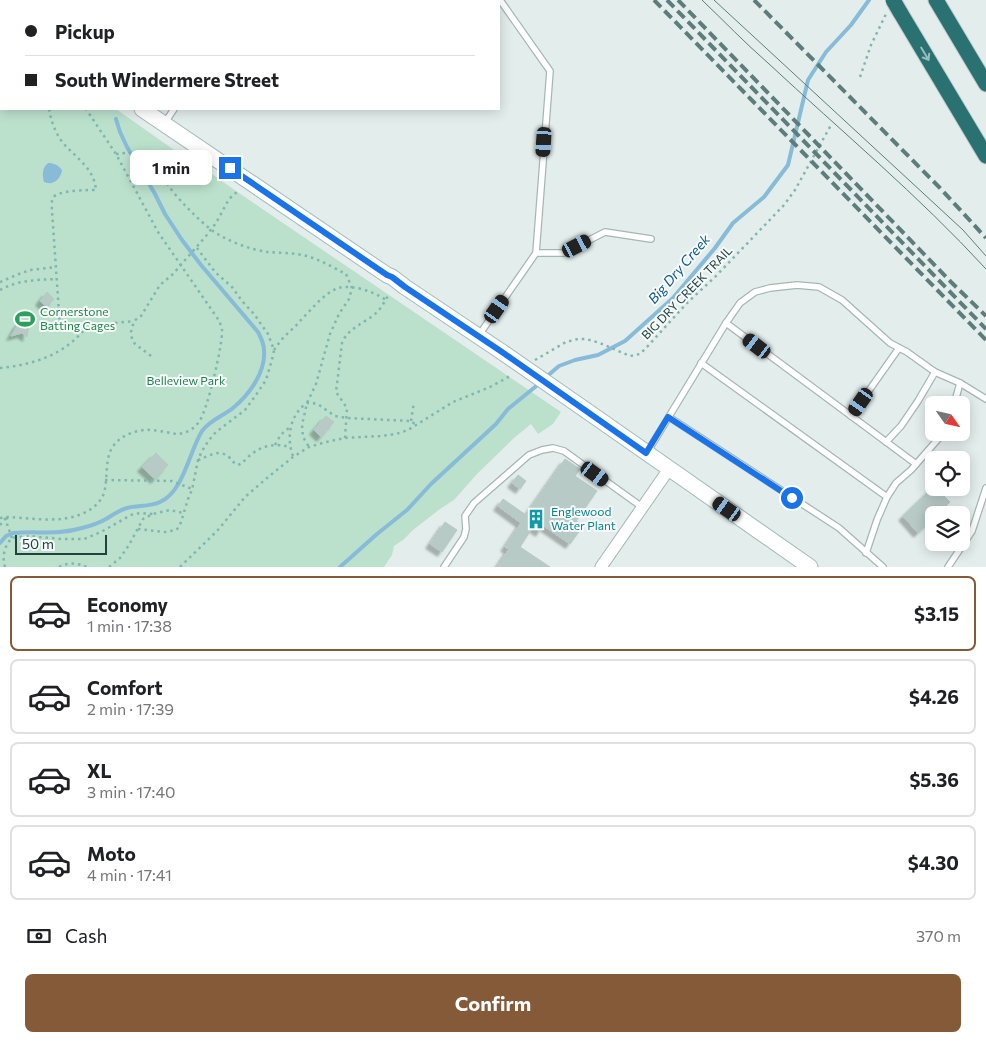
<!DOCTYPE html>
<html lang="en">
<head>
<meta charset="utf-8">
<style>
	:root { --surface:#fff; --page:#f2f2f2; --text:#202124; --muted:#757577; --line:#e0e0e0; --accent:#845a39 }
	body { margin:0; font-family:Commissioner,sans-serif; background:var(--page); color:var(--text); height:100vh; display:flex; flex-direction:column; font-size:19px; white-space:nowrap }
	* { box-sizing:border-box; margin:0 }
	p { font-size:16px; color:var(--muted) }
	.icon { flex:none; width:28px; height:28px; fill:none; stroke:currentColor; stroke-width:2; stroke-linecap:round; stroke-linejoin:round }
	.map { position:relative; height:567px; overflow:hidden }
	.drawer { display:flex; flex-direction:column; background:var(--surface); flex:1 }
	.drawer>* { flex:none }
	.banner { position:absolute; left:0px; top:0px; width:500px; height:110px; box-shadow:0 2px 12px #0003; display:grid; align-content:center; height:110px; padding:0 25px; background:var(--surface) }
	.needle { width:32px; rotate:124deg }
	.fabs { position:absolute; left:925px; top:396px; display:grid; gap:10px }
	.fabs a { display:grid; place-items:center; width:45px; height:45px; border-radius:8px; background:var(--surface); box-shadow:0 2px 12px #0003; font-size:25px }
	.scale { position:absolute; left:15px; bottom:12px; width:92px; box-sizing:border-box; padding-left:5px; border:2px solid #214240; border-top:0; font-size:14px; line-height:18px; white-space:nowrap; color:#214240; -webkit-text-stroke:4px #f5faf9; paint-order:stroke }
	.end { position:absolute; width:22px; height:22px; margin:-11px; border:6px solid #1a73e8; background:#fff; box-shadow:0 0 0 2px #fff }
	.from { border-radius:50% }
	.bubble { position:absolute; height:35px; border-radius:8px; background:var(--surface); box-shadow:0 2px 12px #0003; font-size:16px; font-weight:700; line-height:35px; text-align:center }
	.car { position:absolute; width:15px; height:30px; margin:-15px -8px; border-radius:6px; box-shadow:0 0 4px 1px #0007; background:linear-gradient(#222 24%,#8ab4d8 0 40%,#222 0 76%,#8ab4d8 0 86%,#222 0) }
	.banner b { display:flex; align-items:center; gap:18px; height:48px; font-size:19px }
	.banner b+b { border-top:1px solid var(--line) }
	.banner i { width:12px; height:12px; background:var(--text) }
	ul { padding:9px 0 0; list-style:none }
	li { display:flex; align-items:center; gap:15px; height:75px; margin:0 10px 8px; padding:0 15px; border:2px solid var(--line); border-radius:8px }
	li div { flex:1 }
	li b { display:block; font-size:19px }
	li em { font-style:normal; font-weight:700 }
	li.selected { border-color:var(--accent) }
	li>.icon { width:45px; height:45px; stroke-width:1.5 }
	.pay { display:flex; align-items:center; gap:12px; height:55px; padding:0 25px; font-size:19px }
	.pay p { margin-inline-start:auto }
	.primary-button { display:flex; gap:10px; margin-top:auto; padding:10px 25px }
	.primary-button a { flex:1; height:58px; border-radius:8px; background:var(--accent); color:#fff; font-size:20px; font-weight:700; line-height:58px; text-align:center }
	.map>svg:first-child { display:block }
	.green { fill:#bbe1cd }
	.water { fill:#87bbd8 }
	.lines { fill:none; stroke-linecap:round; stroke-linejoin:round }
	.stream { stroke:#87bbd8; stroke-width:4 }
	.building { fill:#b8cac6; stroke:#b5c9c5; filter:url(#shadow) }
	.lane-casing { stroke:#a5b7b5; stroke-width:8 }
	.street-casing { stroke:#a5b7b5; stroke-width:13 }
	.secondary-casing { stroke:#a1bbb8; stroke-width:17 }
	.highway-casing { stroke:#c1caca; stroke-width:17 }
	.path { stroke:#81b5af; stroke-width:2.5; stroke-dasharray:2.5 4; stroke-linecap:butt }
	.lane { stroke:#fff; stroke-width:5.5 }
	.street { stroke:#fff; stroke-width:11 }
	.secondary { stroke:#fff; stroke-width:15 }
	.highway { stroke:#2a7171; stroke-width:15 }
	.tram { stroke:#5c7d7b; stroke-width:1 }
	.rail { stroke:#5c7d7b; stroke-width:4; stroke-dasharray:10 5; stroke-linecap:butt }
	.secondary-bridge-casing { stroke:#a1bbb8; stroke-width:17; stroke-linecap:butt }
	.highway-bridge-casing { stroke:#c1caca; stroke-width:17; stroke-linecap:butt }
	.secondary-bridge { stroke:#fff; stroke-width:15 }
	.highway-bridge { stroke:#2a7171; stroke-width:15 }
	.oneway { stroke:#9abcbc }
	.route { stroke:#1a73e8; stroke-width:6 }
	.labels { text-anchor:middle; stroke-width:4; stroke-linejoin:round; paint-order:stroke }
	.street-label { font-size:12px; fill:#214240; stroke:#f5faf9 }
	.leisure-label { font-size:12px; fill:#27864d; stroke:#f5faf9; text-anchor:start }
	.park-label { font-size:12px; fill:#277d5a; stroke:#f5faf9 }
	.culture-label { font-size:12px; fill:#0d838f; stroke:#f5faf9; text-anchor:start }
	.water-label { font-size:14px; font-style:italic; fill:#155a84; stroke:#f5faf9 }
</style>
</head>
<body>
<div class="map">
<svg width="986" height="567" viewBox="0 0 986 567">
	<defs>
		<filter id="shadow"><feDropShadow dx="-4.5" dy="4.5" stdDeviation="1" flood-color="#0004"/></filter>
	</defs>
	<rect width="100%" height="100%" fill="#e3eeec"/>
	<polygon class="green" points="0,27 1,27 1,109 116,109 184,157 212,174 236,191 561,412 553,424 538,434 531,424 514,438 477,474 454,500 440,509 413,530 403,540 394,546 392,555 384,567 0,567"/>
	<path class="water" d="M 48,163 C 54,163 58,165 62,170 C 61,179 53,186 44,182 C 42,175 42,168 48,163 Z"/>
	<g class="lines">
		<g class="stream">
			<polyline points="545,378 559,366 575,360 598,355 625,341 673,298 715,248 733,223 764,197 788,165 808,80 826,52 851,25 869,0"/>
			<path d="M 0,543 L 6,536 L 13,533 C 36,531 59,535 82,528 C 90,526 99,523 106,519 C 113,515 119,510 127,508 C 137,505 150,507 160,502 C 184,491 189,452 202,431 C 210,420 223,416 233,408 C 249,395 266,372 264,350 C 264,343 261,338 258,332 L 201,265 L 182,240 L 165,214 L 155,194 L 127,147 L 120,132 L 116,119"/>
			<polyline points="340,567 377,534 407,510 431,484 496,424 508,409 540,383"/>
		</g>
	</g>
	<g class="building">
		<polygon points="47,292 54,299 47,307 40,301"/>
		<polygon points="31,313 27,337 22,333 11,336 18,324"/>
		<polygon points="326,416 334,422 321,437 314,430"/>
		<polygon points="156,453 168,465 155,479 142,467"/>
		<polygon points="565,459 580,469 575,476 597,491 576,521 583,526 570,544 544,526 540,532 533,527 520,547 550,567 497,567 509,549 505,547 521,523 498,506 503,499 526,515"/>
		<polygon points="518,475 526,481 520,489 512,483"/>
		<polygon points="934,486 934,488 936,488 950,502 937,515 934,515 934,518 918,533 903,516"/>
		<polygon points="445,522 457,530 442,552 430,544"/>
	</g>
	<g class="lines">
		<defs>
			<g id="lane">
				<polyline points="136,0 138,1"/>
				<polyline points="194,0 196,1"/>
				<polyline points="53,1 54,0"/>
				<polyline points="95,1 96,0"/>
				<polyline points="240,1 241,0"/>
				<polyline points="164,124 174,109"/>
				<polyline points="536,253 564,253 605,232 651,239"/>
				<polyline points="726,323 916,464"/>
				<polyline points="479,335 536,253 550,71 500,0"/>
				<polyline points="701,363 887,497"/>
				<polyline points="954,405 960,383"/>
				<polyline points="851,416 899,348"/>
				<polyline points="669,417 839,528 883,567"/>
				<polyline points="886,442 901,426 918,401 935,372"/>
				<polyline points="648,451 726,323 740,303 755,292 770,288 797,285 819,287 842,300 890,343 907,352 935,372 960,383 986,399"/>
				<polyline points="866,553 877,520 887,497 896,483 911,470 939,438 942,432"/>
				<polyline points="444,567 464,537 466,529 465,516 474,503 529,455 542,450 553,448 564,451 642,507"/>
				<polyline points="948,567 972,531 986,488"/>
			</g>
			<polyline id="street" points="601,567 669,469"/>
			<g id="secondary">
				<polyline points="0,11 1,12"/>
				<polyline points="142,109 387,275 392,277 405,287 502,352"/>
				<polyline points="587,411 810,567"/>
			</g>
			<g id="highway">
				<polyline points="936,0 986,84"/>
				<polyline points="900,12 986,156"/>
			</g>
		</defs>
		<use href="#lane" class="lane-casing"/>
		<use href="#street" class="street-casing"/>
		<use href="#secondary" class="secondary-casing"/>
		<use href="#highway" class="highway-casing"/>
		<g class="path">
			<polyline points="0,41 1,42"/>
			<polyline points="860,77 871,45 886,14"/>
			<path d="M 49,109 C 51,120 54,129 60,139 C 73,157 94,166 96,190 C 88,190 57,190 53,198 C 51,202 52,207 52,211 L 60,327"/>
			<path d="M 116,154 C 156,148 154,168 174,193 C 185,206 196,217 209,228 C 224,240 250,250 269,252 C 282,253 295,253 307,256 C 321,260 334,268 346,274 L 352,288 L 349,299 L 339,314 L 330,334 L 316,384 L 307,403 L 302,425 L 303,437 L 309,447"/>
			<polyline points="0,282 19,274 30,270 56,267"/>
			<path d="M 0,290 C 18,280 36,280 56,279"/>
			<polyline points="115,323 134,321"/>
			<path d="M 274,350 C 277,346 280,341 284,337 C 289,332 295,327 300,321 C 311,310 323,294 338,288 C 352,284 375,292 386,300"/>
			<polyline points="151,356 135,344 132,339 131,332 134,321 141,316 160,285 173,274 206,236 216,223 229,199 238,191"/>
			<polyline points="535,360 566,342 578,339 586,339 600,343 630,356 640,354 647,347 687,303 715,277 784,205 795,190 831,125"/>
			<path d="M 0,368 C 31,365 62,356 83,331"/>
			<polyline points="411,421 414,402"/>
			<path d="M 345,438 L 347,408 L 336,392 L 342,343 C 348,328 363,324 375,314 C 381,309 385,301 389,294"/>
			<path d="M 275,445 C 279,437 283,431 291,427"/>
			<path d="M 293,456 C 286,438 290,414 307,403 L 313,403 L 319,405 L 335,416 L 347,418 L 411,421 L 416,425"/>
			<path d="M 198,460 C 208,457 218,448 229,457 C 232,460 233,463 238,465 C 243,463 244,461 248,457 C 257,449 266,445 278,445 C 283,446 286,445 290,448"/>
			<polyline points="105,480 172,481 192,489"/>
			<polyline points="7,517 7,524 12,538"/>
			<path d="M 0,518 L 7,517 C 29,518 58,523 79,515 C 90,511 100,504 104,493 C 107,482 106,470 108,459 C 111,441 127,432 144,430 C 155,429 167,433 178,434 C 187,433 196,428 200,420 C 208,408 223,343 222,330 C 222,327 220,325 220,322 L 158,232 L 116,154 L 86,109"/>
			<polyline points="0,525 6,518"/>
			<polyline points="138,529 165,532 176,530 179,527 181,522 189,496 192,490 198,460 202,451 209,440 216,432 245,410 256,395 266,380 273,356 274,350 268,334 254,314 242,301 232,287 215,272 197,248"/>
			<path d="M 5,567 C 2,557 4,546 12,538 L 29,536 L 62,539 L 84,539 L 101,532 L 131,515 L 140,513 L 153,514"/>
			<path d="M 59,567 C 69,562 77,563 87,567"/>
			<polyline points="109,567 120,558 129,545 143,519 153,514 170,510 183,513"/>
			<polyline points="180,567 218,530 245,497 267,478 293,457 309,447 326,442 345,438 380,436 396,434 408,430 453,402 490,387 512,375"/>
		</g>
		<use href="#lane" class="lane"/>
		<use href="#street" class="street"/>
		<use href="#secondary" class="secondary"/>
		<use href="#highway" class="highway"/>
		<g class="tram">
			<path d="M 702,0 C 724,21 745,43 768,63 C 841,131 918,195 986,269"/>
			<polyline points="714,0 963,230 986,256"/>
		</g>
		<g class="rail">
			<polyline points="654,0 986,340"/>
			<polyline points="667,0 986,329"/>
			<polyline points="678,0 951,282 986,316"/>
			<polyline points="754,0 940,188 986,238"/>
		</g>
		<defs>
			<polyline id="secondary-bridge" points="502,352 587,411"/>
			<polyline id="highway-bridge" points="893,0 900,12"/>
		</defs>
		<use href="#secondary-bridge" class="secondary-bridge-casing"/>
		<use href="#highway-bridge" class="highway-bridge-casing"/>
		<use href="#secondary-bridge" class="secondary-bridge"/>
		<use href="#highway-bridge" class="highway-bridge"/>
	</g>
	<defs><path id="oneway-shaft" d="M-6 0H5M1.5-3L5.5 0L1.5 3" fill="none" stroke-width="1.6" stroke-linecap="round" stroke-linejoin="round" transform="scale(1.25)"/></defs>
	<use class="oneway" href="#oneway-shaft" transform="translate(925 54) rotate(59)"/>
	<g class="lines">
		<polyline class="route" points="230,168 387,275 392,277 405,287 502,352 646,453 668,417 792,498"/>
	</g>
	<defs>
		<symbol id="stadium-bare" viewBox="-9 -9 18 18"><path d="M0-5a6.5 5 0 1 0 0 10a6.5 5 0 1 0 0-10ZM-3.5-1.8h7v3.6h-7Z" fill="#2e9e5b" stroke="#f5faf9" stroke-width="2.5" paint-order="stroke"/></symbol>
		<symbol id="building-bare" viewBox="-9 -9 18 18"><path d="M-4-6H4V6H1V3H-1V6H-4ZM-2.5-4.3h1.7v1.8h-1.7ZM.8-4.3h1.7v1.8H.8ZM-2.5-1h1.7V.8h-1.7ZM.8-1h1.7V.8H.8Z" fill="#0f9aa8" stroke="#f5faf9" stroke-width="2.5" paint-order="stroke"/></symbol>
	</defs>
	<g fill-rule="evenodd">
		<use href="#stadium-bare" x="11" y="305" width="28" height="28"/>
		<use href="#building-bare" x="522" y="505" width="28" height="28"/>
	</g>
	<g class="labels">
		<g class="street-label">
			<text transform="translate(687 293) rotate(-46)" y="4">BIG DRY CREEK TRAIL</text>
		</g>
		<g class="leisure-label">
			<text x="40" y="316">Cornerstone<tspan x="40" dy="14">Batting Cages</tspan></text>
		</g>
		<g class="park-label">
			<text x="186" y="385">Belleview Park</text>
		</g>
		<g class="culture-label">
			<text x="551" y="516">Englewood<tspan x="551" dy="14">Water Plant</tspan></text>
		</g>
		<g class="water-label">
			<text transform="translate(679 269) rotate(-49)" y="5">Big Dry Creek</text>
		</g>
	</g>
</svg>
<div class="fabs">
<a><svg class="needle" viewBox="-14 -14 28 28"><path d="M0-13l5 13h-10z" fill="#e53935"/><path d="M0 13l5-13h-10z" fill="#757577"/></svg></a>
<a><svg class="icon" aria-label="locate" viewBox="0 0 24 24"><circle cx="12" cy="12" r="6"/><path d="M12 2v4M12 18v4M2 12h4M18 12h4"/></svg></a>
<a><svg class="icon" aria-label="layers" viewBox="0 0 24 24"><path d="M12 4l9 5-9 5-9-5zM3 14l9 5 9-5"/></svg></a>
</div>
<div class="scale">50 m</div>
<i class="end from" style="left:792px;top:498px"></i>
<i class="end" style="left:230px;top:168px"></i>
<div class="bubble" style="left:130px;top:150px;width:82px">1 min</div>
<i class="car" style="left:544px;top:142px;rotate:184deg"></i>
<i class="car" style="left:577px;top:246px;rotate:63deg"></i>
<i class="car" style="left:497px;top:309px;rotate:35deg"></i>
<i class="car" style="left:757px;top:346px;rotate:307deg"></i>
<i class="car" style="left:861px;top:402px;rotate:215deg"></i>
<i class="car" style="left:595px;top:474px;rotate:126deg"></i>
<i class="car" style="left:727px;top:509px;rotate:305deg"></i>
<div class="banner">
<b><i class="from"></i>Pickup</b>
<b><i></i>South Windermere Street</b>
</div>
</div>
<section class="drawer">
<ul>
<li class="selected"><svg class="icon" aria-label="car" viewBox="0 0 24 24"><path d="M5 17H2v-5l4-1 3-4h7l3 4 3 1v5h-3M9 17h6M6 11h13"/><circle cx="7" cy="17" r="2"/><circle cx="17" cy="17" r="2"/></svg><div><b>Economy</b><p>1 min · 17:38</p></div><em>$3.15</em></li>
<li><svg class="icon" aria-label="car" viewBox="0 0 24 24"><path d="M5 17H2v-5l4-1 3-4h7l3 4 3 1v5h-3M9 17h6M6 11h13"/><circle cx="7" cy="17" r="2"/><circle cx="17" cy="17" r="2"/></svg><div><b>Comfort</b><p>2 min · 17:39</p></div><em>$4.26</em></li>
<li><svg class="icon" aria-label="car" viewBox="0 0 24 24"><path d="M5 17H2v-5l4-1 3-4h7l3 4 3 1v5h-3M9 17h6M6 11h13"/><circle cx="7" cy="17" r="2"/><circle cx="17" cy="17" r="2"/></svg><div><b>XL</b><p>3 min · 17:40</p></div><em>$5.36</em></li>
<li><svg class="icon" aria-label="car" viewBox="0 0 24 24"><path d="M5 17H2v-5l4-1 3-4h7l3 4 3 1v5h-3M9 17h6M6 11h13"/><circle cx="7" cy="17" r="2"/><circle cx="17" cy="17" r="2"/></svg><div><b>Moto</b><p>4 min · 17:41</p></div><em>$4.30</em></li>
</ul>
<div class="pay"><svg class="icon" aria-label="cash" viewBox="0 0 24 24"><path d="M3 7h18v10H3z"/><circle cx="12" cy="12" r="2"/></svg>Cash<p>370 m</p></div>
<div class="primary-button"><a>Confirm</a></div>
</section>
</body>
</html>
